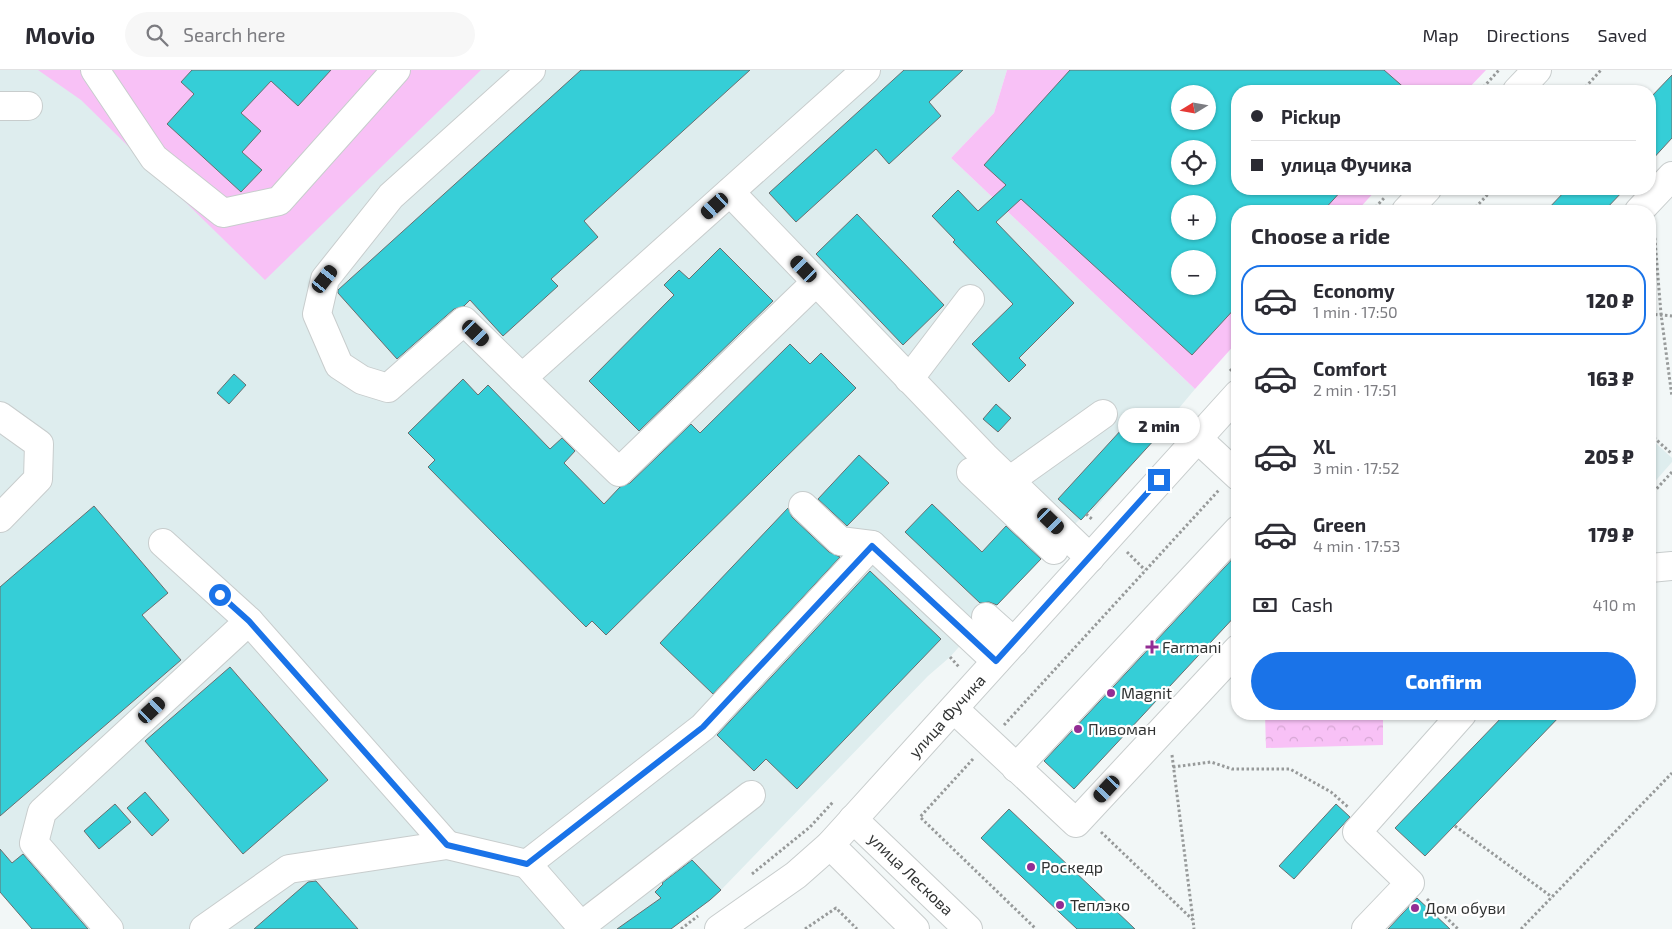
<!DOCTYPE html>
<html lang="en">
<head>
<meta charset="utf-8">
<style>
	:root { --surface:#fff; --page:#f7f7f7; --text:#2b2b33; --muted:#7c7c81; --line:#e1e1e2; --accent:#1a73e8 }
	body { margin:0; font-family:"Exo 2",sans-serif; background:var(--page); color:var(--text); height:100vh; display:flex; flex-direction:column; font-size:19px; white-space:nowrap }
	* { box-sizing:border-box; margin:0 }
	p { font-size:16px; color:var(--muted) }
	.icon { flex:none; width:28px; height:28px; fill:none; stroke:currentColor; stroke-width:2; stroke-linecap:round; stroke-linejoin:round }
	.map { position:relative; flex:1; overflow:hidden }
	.drawer { position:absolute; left:1231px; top:135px; width:425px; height:515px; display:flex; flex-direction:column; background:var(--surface); border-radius:20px; box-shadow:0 1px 4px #0004 }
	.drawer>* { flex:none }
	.banner { position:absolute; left:1231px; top:15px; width:425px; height:110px; border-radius:20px; box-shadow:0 1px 4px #0004; display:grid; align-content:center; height:110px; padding:0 20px; background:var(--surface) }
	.needle { width:32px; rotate:259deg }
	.buttons { position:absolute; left:1171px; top:15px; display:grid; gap:10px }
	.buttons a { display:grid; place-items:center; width:45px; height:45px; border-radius:50%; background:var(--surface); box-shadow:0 1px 4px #0004; font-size:25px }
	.end { position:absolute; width:22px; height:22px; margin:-11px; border:6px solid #1a73e8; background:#fff; box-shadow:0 0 0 2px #fff }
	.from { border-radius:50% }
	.bubble { position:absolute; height:35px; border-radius:18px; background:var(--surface); box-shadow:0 1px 4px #0004; font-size:16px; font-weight:800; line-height:35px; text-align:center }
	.car { position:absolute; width:15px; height:30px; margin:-15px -8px; border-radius:6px; box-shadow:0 0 4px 1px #0007; background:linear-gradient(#222 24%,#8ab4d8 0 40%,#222 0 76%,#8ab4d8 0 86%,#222 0) }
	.banner b { display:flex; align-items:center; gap:18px; height:48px; font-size:19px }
	.banner b+b { border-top:1px solid var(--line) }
	.banner i { width:12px; height:12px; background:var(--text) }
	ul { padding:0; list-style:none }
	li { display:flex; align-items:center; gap:15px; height:70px; margin:0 10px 8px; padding:0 10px; border:2px solid transparent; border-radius:20px }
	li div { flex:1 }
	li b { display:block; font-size:19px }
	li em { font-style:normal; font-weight:800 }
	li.active { border-color:var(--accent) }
	li>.icon { width:45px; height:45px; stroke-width:1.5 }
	h2 { padding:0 20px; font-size:22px; line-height:60px }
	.pay { display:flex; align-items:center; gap:12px; height:55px; padding:0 20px; font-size:19px }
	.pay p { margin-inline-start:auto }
	.button { display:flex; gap:10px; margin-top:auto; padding:10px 20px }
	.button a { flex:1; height:58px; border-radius:30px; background:var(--accent); color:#fff; font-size:20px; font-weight:800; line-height:58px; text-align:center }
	header { display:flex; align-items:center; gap:30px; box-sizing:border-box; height:70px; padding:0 25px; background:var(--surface); border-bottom:1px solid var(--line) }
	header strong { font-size:24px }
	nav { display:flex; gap:28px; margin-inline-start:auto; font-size:18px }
	.search { width:350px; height:45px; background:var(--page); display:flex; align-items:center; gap:12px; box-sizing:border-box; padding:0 18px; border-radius:28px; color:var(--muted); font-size:19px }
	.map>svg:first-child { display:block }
	.built { fill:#deedee }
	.green { fill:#f8c1f6; fill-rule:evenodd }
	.park { fill:url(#park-crowns) }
	.building { fill:#35ced7; stroke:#6a6e6f; fill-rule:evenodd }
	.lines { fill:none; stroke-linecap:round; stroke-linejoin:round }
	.minor-casing { stroke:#c8cdcd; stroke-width:30 }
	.path { stroke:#979a9a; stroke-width:3; stroke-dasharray:2.5 2.5; stroke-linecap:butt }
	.minor { stroke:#fff; stroke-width:28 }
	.route { stroke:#1a73e8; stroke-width:6 }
	.poi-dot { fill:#922d93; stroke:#fff; stroke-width:2 }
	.labels { text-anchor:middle; stroke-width:4.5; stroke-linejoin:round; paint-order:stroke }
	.poi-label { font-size:16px; fill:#313333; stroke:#fff; text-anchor:start }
	.street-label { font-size:16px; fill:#313333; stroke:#fff }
</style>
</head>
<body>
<header>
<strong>Movio</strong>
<div class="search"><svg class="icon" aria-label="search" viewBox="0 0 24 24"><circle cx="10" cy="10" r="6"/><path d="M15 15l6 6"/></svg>Search here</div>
<nav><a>Map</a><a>Directions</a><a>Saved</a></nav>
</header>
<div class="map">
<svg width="1672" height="859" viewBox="0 0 1672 859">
	<defs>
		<pattern id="park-crowns" width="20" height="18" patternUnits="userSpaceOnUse" patternTransform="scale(1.25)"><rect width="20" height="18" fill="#f8c1f6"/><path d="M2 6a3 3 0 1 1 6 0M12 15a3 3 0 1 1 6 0" fill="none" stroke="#d5a6d3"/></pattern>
	</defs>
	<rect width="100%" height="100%" fill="#f2f7f7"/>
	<g class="built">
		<polygon points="0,0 1007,0 994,43 951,88 1195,319 1093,441 1090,439 1061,468 982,551 950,587 928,606 721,820 710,830 671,859 32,859 0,822"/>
		<polygon points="1650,368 1672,388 1672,392 1650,417"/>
	</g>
	<g class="green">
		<polygon points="38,0 481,0 265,210 81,30"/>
		<path d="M 1007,0 L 1486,0 L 1466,21 L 1238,21 L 1238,119 L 1377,119 L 1357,141 L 1238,141 L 1237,272 L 1195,319 L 951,88 L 994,43 ZM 1180,24 L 1208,24 L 1208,51 L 1180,51 ZM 1180,79 L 1208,79 L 1208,106 L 1180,106 ZM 1180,134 L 1208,134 L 1208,161 L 1180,161 ZM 1180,189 L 1208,189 L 1208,216 L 1180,216 Z"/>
	</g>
	<polygon class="park" points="1265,644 1383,644 1383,675 1266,678"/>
	<g class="building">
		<polygon points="192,0 331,0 298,36 271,11 241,43 261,61 242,82 262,100 241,122 167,54 194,24 181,12"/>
		<polygon points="581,0 750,0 584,151 598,167 551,209 558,216 503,266 470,230 464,236 454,239 397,289 338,223 338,220"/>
		<polygon points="904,0 963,0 929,32 941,46 889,94 876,79 796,152 769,123"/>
		<path d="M 1070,0 L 1384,0 L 1408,21 L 1238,21 L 1238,119 L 1343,119 L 1323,141 L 1238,141 L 1238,235 L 1192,285 L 1021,129 L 996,152 L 1074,233 L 1019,288 L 1026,295 L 1009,312 L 972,274 L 1013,234 L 953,172 L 955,170 L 932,146 L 958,120 L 978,141 L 1006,115 L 984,95 ZM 1180,24 L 1208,24 L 1208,51 L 1180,51 ZM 1180,79 L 1208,79 L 1208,106 L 1180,106 ZM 1180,134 L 1208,134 L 1208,161 L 1180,161 ZM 1180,189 L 1208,189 L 1208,216 L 1180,216 Z"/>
		<polygon points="1672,5 1672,68 1650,92 1650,28"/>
		<polygon points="1567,119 1625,119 1604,141 1546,141"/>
		<polygon points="857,144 944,235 903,275 816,184"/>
		<polygon points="720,178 773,231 639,361 589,311 674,225 664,215 679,200 689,209"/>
		<polygon points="790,274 810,294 821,283 856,318 606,565 592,551 586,557 428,397 435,390 408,363 463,309 478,325 488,315 550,379 562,368 575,381 564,393 604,434 620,417 630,413 691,354 700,363"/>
		<polygon points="234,304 246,315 229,334 217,323"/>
		<polygon points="996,334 1011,348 998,362 983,349"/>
		<polygon points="1133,347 1156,368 1081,450 1058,429"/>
		<polygon points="859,385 889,413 847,456 818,429"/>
		<polygon points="932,434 982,482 1006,456 1041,489 997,535 989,532 980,533 905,462"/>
		<polygon points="94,436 168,523 142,545 181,590 0,746 0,517"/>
		<polygon points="788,438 792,447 829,482 840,487 713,624 660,573"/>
		<polygon points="1238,483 1238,543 1074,719 1044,691"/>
		<polygon points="870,501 941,569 797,719 766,689 754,701 717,665"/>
		<polygon points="230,597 328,710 243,784 145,671"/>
		<polygon points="1505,644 1562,644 1425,786 1395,758"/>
		<polygon points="145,722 169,750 152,766 127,738"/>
		<polygon points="115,734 131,752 99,779 84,761"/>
		<polygon points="1336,734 1350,747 1294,809 1279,796"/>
		<polygon points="1009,739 1135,859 1077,859 1042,826 981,768"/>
		<polygon points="0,779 12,793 23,784 88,859 32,859 0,822"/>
		<polygon points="692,790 721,820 710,830 671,859 617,859 661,828 655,822 663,814 662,813"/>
		<polygon points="316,811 358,859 254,859 308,812"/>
		<polygon points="1417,828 1450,859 1388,859"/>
	</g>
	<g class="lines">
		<defs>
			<g id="minor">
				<polyline points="95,0 154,88 223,143 279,131 396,0"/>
				<polyline points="531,0 391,126 325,209 317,244 339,295 362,310 388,318 464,251 522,308 866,0"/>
				<polyline points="1517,21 1537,0"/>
				<polyline points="0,36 28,36"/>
				<polyline points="730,122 984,386 1090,488"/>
				<polyline points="1406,141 1427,119"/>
				<polyline points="1639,141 1672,106"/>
				<polyline points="522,308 619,402 816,212"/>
				<polyline points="909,309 970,229"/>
				<polyline points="0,346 39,374 38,409 0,448"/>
				<polyline points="1197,368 1238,406"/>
				<polyline points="971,402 1054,480"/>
				<polyline points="1009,411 1103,344"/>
				<polyline points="803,436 840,471 872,475 996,591"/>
				<polyline points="1650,498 1672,496"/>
				<polyline points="986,547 1014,572"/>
				<polyline points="249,551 447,775"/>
				<polyline points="954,639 1076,753 1238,579"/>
				<polyline points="1016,698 1238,460"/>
				<polyline points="853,749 968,859"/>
				<polyline points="830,775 915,859"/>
				<polyline points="527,794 581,856 751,725"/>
				<polyline points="109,859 34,773 42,742 249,551 163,473"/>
				<polyline points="204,859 289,799 447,775 527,794 703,657 872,475"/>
				<polyline points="719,859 796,805 830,775 1238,324"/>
				<polyline points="1366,859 1410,813 1357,762 1462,644"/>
			</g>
		</defs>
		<use href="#minor" class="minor-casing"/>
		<g class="path">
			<polyline points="1480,21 1499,0"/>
			<polyline points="1582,21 1601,0"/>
			<polyline points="1372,141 1385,127"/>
			<polyline points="1472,141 1493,119"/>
			<polyline points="1654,158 1661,244 1672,327"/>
			<polyline points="1650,244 1672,246"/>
			<polyline points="1230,301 1238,292"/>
			<polyline points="1650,364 1672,384"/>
			<polyline points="1650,426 1672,402"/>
			<polyline points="1086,444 1093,450"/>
			<polyline points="1127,482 1145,500"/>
			<polyline points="950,587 959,597"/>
			<polyline points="1004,655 1219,420"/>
			<polyline points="1172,685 1193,850"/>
			<polyline points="973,689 920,747 1036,859"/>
			<polyline points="1173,697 1211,692 1232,699 1290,699 1331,722 1348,737"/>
			<polyline points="1455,756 1552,827"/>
			<polyline points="1101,762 1193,850 1194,859"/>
			<polyline points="752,804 810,757 833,732"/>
			<polyline points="1427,829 1458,859"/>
			<polyline points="681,859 698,846"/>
			<polyline points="805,859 836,838 857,859"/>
			<polyline points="1521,859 1672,703"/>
		</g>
		<use href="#minor" class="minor"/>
	</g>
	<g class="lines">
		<polyline class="route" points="220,525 249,551 447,775 527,794 703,657 872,476 996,591 1159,410"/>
	</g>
	<g class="poi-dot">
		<path d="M1149.5 569.5h5v5h5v5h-5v5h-5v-5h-5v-5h5z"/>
		<circle cx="1111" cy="623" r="5"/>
		<circle cx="1078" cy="659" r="5"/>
		<circle cx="1031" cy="797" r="5"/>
		<circle cx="1060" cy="835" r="5"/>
		<circle cx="1415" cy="838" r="5"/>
	</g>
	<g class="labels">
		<g class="poi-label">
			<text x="1162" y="583">Farmani</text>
			<text x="1121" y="629">Magnit</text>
			<text x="1088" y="665">Пивоман</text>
			<text x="1041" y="803">Роскедр</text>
			<text x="1070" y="841">Теплэко</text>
			<text x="1425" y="844">Дом обуви</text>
		</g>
		<g class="street-label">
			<text transform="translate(947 646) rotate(-48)" y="6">улица Фучика</text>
			<text transform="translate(911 804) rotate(44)" y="6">улица Лескова</text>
		</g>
	</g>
</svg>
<div class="buttons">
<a><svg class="needle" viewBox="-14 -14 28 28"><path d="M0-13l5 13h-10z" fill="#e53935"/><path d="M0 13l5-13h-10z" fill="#7c7c81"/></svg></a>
<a><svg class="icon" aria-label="locate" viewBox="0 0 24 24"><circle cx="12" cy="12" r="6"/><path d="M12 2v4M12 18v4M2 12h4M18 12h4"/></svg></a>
<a>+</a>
<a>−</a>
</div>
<i class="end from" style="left:220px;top:525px"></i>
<i class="end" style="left:1159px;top:410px"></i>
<div class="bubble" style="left:1118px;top:338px;width:82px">2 min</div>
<i class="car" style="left:715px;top:136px;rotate:228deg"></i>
<i class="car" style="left:804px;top:199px;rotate:316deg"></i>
<i class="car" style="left:325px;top:209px;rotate:38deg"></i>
<i class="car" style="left:476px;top:263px;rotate:134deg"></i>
<i class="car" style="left:1051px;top:451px;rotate:134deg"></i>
<i class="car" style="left:152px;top:640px;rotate:47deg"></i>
<i class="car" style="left:1107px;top:719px;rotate:223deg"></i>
<div class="banner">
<b><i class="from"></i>Pickup</b>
<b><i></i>улица Фучика</b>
</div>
<section class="drawer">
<h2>Choose a ride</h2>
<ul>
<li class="active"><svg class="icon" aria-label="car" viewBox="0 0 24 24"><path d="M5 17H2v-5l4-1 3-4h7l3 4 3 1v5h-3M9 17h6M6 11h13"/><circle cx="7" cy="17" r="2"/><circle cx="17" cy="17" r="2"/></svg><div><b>Economy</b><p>1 min · 17:50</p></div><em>120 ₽</em></li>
<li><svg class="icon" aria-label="car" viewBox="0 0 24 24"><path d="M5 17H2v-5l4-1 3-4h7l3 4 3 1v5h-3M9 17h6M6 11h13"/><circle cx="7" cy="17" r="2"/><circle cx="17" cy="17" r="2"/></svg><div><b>Comfort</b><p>2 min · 17:51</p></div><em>163 ₽</em></li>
<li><svg class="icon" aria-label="car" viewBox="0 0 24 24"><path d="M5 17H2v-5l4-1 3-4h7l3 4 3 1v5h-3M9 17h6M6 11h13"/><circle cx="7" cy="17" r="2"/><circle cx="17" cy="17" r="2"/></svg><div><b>XL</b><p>3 min · 17:52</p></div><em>205 ₽</em></li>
<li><svg class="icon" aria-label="car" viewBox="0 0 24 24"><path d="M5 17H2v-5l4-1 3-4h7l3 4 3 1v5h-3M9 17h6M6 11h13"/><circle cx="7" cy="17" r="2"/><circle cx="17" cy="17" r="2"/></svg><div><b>Green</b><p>4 min · 17:53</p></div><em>179 ₽</em></li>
</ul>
<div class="pay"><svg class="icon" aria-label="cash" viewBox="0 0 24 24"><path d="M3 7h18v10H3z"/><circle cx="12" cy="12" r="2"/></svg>Cash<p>410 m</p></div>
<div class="button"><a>Confirm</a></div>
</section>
</div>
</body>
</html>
